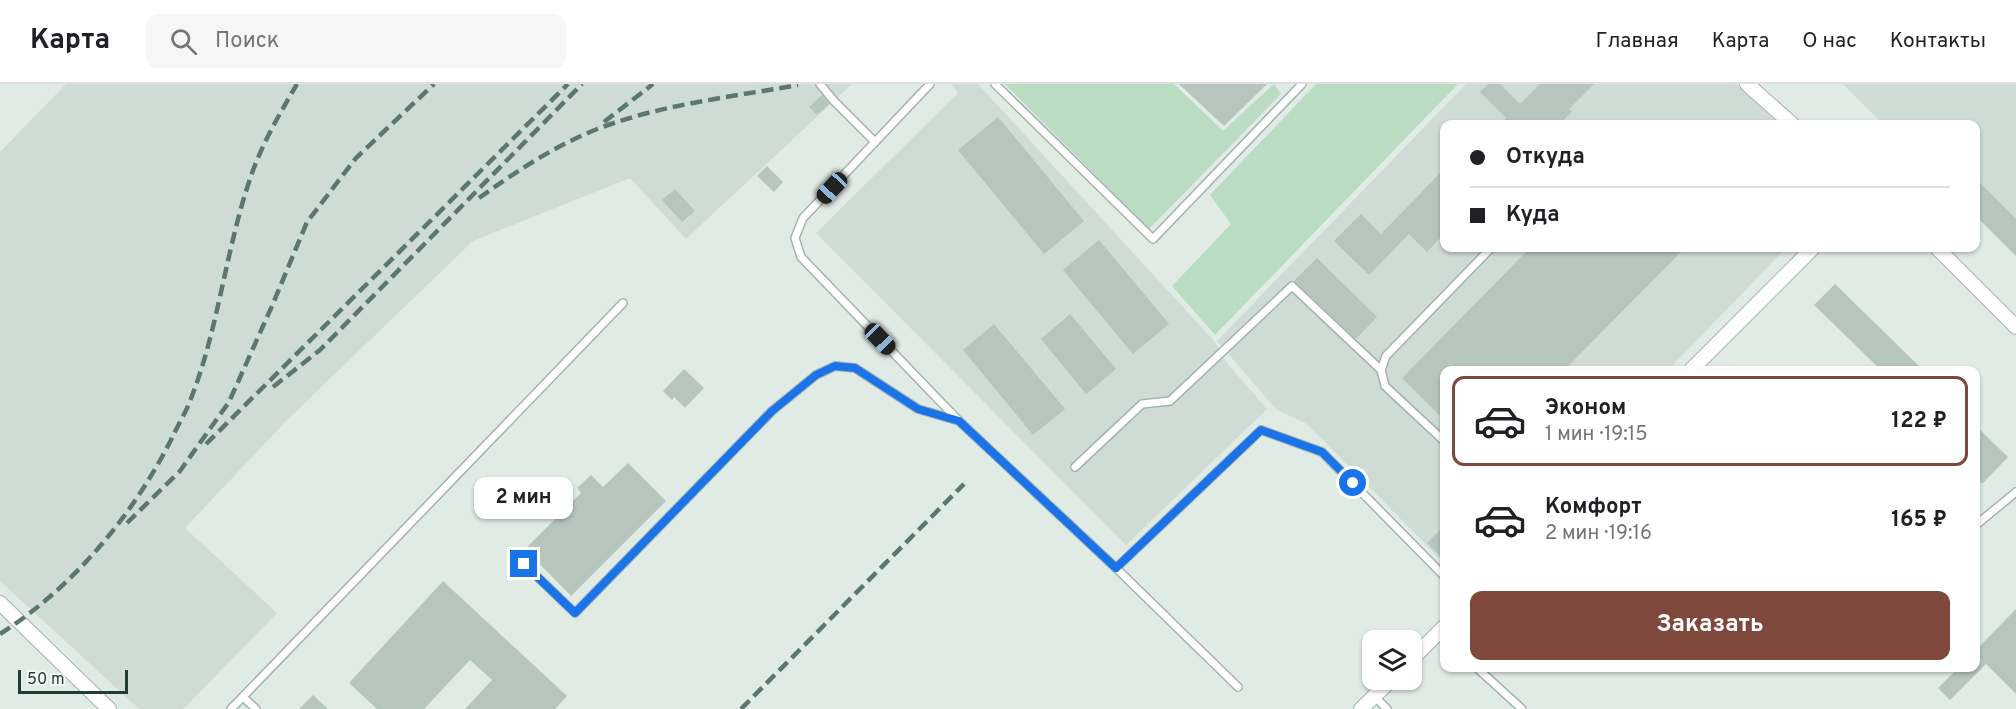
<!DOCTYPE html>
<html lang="ru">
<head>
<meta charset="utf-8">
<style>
	:root { --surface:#fff; --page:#f6f6f6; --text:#202124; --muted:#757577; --line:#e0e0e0; --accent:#7e483d }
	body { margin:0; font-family:Overpass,sans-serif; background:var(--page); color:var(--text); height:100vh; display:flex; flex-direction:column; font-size:22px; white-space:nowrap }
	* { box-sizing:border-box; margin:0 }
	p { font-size:20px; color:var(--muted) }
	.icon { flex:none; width:33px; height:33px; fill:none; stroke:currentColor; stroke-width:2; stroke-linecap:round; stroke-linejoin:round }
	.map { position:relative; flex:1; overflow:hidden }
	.drawer { position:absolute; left:1440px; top:282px; width:540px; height:306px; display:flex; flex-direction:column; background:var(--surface); border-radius:12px; box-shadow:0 2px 4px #0004 }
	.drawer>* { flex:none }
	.top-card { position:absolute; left:1440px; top:36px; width:540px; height:132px; border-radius:12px; box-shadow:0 2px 4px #0004; display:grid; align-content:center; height:132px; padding:0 30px; background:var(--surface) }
	.tools { position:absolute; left:1362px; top:546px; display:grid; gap:12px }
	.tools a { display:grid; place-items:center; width:60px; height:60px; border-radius:12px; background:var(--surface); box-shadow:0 2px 4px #0004; font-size:30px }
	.scale { position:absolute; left:18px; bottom:15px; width:110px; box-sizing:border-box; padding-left:6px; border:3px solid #223c33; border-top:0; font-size:16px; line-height:21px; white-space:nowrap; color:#223c33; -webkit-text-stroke:4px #f1f8f4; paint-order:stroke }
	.end { position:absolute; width:27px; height:27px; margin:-14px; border:8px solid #1a73e8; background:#fff; box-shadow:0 0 0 3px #fff }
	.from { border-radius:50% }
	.bubble { position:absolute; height:42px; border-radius:12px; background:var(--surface); box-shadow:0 2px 4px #0004; font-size:20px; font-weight:700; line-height:42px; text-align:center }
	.car { position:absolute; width:18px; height:36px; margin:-18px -9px; border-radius:8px; box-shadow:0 0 4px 2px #0007; background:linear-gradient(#222 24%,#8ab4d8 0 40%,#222 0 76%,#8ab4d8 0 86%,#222 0) }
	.top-card b { display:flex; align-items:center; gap:21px; height:57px; font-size:22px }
	.top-card b+b { border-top:2px solid var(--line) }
	.top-card i { width:15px; height:15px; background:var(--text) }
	ul { padding:10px 0 0; list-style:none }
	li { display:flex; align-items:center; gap:18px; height:90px; margin:0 12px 9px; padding:0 18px; border:3px solid transparent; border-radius:12px }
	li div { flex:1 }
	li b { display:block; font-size:22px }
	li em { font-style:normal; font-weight:700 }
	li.current { border-color:var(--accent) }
	li>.icon { width:54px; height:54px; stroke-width:1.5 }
	.cta { display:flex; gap:12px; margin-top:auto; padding:12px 30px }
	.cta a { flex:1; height:69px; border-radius:12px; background:var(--accent); color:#fff; font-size:24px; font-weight:700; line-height:69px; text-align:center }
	header { display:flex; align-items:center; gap:36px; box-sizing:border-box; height:84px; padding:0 30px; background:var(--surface); border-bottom:2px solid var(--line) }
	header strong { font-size:28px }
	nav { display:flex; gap:33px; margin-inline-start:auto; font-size:21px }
	.search { width:420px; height:54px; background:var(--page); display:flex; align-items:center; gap:15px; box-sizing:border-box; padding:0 21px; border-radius:12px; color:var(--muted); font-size:22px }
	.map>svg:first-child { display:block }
	.built { fill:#cfdbd5 }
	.green { fill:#badcc2 }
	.building { fill:#b6c6bf }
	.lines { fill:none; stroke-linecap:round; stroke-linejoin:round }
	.service-casing { stroke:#a4b3ad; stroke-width:10 }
	.minor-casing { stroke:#a4b3ad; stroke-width:16 }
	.service { stroke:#fff; stroke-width:7 }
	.minor { stroke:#fff; stroke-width:14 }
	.rail { stroke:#5c776f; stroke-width:4.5; stroke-dasharray:12 6; stroke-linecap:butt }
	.route { stroke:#1a73e8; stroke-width:8 }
</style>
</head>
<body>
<header>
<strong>Карта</strong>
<div class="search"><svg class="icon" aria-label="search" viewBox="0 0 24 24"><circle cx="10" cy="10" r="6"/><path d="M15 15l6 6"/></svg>Поиск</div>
<nav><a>Главная</a><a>Карта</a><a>О нас</a><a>Контакты</a></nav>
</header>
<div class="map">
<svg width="2016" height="625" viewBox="0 0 2016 625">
	<rect width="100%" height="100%" fill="#e1ebe6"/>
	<g class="built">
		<polygon points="66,0 852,0 686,155 630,94 473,157 286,337 185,444 277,529 183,625 139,625 0,497 0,68"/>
		<polygon points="951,0 978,0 1215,258 1226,278 1267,325 1126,461 816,149 958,9"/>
		<polygon points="1466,0 1736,0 1779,40 1444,40 1444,164 1786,164 1668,286 1444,286 1444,479 1307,340 1277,326 1217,257"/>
		<polygon points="1843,0 2016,0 2016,172 1976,132 1976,40 1883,40"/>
	</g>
	<g class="green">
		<polygon points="1005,0 1174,0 1223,47 1274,0 1281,10 1149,145"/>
		<polygon points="1316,0 1458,0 1215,251 1172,202 1231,140 1210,111"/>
	</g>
	<g class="building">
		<polygon points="1179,0 1267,0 1224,42"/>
		<polygon points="1488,0 1500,0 1520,20 1540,0 1594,0 1569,25 1572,28 1559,40 1500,40 1506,34 1480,8"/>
		<polygon points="822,11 829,20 817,31 809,23"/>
		<polygon points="998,33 1084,137 1044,170 958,66"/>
		<polygon points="767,82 783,98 774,108 757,92"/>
		<polygon points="1444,85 1444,150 1427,168 1409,150 1369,191 1334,157 1361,130 1381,150"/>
		<polygon points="1976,95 2016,135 2016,172 1976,132"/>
		<polygon points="675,105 695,127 682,138 662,116"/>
		<polygon points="1099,156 1169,240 1133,270 1063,186"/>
		<polygon points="1530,164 1685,164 1564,286 1444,286 1444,336 1402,294"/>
		<polygon points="1317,174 1377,233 1356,255 1294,197"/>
		<polygon points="1835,200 1923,286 1881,286 1814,221"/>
		<polygon points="1070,230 1116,285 1086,310 1041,255"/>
		<polygon points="994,240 1065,325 1033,351 963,266"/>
		<polygon points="684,285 704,304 685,324 674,313 672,316 663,307"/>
		<polygon points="1976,342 2008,373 1982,400 1976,393"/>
		<polygon points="628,379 666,417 571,512 525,465 581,409 577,404 591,391 603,403"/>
		<polygon points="1444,442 1444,476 1427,459"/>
		<polygon points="443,497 567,612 555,625 465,625 492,596 470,576 424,625 377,625 349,599"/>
		<polygon points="2016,525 2016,610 1986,580 1950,616 1938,604 1958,584 1976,584 1976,566"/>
		<polygon points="313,611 328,625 299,625"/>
	</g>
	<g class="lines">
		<defs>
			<g id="service">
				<polyline points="820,0 834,17 875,58"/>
				<polyline points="930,0 803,134 795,154 801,173 959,337 1116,484"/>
				<polyline points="995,0 1153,155 1302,0"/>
				<polyline points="1444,357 1385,302 1381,286 1386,272 1491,164"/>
				<polyline points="1075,383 1142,320 1170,317 1292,202 1381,286"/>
				<polyline points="1976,441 2016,408"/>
				<polyline points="524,480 575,529 772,327 816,291 835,282 855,284 918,325 956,336"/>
				<polyline points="1477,584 1522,625"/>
				<polyline points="1238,603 1116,484 1261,346 1322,368 1444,492"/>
				<polyline points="1374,612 1387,625"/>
				<polyline points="243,613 256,625"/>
				<polyline points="231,625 623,219"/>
			</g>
			<g id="minor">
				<polyline points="1747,0 1792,40"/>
				<polyline points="1937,164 2016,243"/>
				<polyline points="1691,286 1813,164"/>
				<polyline points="0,519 109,625"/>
				<polyline points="1412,575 1444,543"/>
				<polyline points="1361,625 1391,596"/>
			</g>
		</defs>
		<use href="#service" class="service-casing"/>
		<use href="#minor" class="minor-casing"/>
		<use href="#service" class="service"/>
		<use href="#minor" class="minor"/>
		<g class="rail">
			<polyline points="604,38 653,0"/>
			<path d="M 479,114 C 521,84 565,55 614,39 C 673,19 737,12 798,1"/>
			<polyline points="273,303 320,266 582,0"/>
			<polyline points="206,360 568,0"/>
			<polyline points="127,439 180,387 229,318 272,222 307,138 356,74 434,0"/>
			<path d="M 0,550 C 75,502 135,429 174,350 C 179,339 186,328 190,317 C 218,247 225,170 249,98 C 260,63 279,31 297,0"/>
			<polyline points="741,625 964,400"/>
		</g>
	</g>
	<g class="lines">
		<polyline class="route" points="524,480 575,529 772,327 816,291 835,282 855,284 918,325 959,337 1116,484 1261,346 1322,368 1353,399"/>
	</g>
</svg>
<div class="tools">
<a><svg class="icon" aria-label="layers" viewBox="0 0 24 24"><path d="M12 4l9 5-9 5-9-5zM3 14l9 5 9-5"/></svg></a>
</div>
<div class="scale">50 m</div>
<i class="end from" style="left:1353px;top:399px"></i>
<i class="end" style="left:524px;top:480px"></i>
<div class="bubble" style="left:474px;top:393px;width:99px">2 мин</div>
<i class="car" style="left:832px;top:104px;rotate:223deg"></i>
<i class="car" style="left:880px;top:255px;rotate:136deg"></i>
<div class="top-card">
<b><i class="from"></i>Откуда</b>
<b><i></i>Куда</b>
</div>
<section class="drawer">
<ul>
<li class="current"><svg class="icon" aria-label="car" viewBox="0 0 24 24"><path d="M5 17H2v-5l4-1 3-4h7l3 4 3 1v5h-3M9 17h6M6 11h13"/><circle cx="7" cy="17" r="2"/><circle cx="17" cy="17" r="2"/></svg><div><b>Эконом</b><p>1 мин · 19:15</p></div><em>122 ₽</em></li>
<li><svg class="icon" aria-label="car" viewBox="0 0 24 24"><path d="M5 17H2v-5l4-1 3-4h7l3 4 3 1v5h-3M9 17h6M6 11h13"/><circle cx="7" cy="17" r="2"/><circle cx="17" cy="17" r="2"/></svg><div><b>Комфорт</b><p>2 мин · 19:16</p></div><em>165 ₽</em></li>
</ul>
<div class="cta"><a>Заказать</a></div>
</section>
</div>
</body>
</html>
